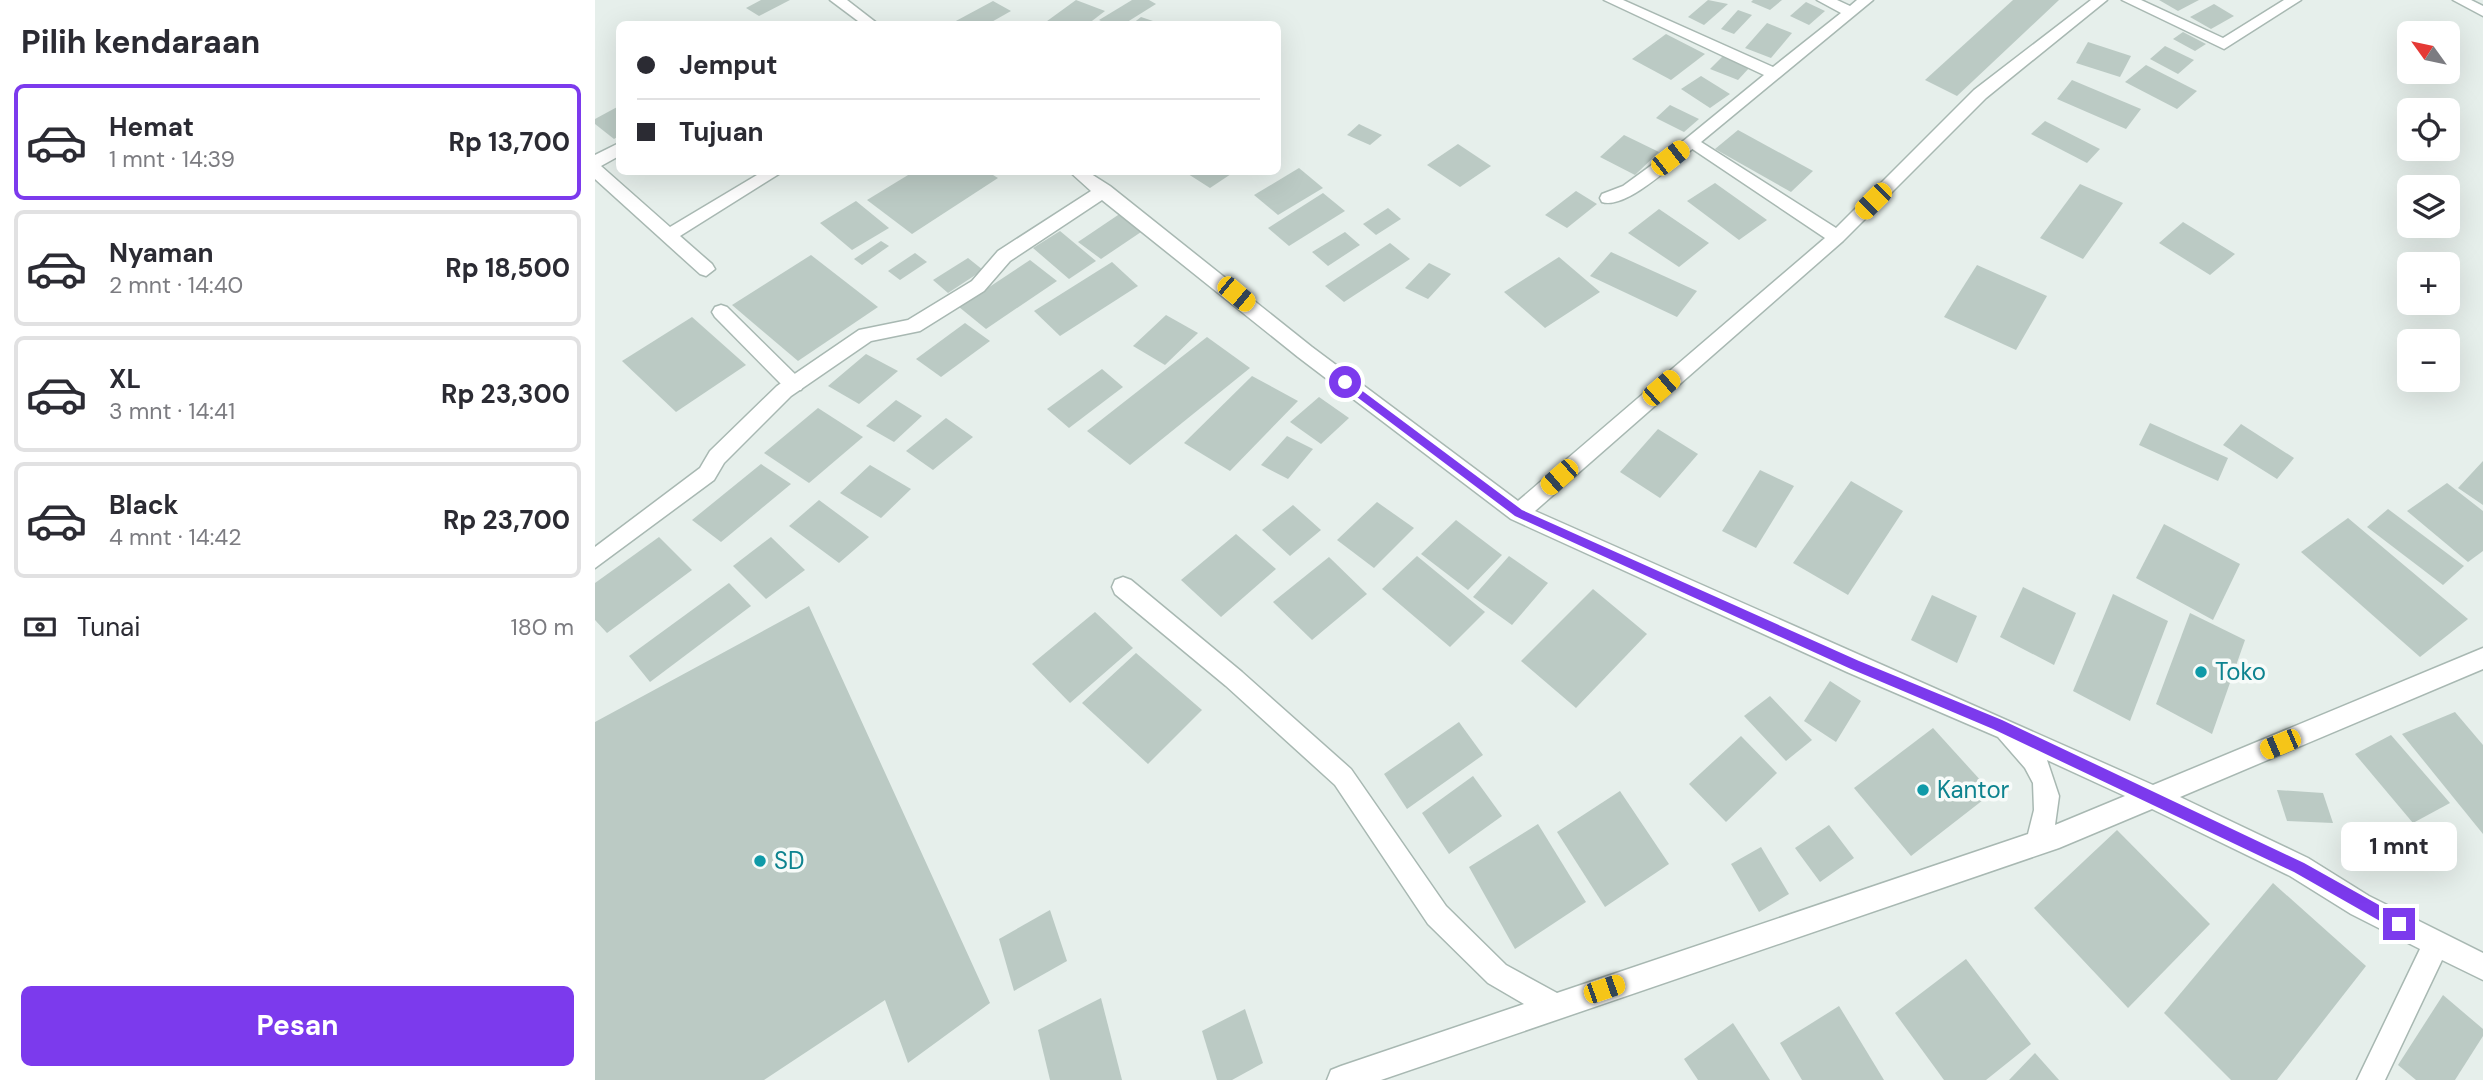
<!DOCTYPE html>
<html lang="id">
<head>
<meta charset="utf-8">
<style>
	:root { --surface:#fff; --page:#f7f7f7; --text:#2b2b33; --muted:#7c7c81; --line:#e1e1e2; --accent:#7c3aed }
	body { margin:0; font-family:"DM Sans",sans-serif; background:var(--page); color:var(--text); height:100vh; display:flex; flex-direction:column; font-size:26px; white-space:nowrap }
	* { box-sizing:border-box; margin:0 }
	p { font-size:23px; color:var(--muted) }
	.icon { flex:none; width:38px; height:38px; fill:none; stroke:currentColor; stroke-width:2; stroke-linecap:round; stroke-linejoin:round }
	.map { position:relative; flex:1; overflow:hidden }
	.panel { display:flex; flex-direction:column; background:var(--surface); width:595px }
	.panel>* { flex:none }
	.top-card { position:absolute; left:21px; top:21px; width:665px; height:154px; border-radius:10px; box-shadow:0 7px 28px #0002; display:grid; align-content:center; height:154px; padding:0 21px; background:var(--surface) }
	.needle { width:46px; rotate:303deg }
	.fabs { position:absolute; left:1802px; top:21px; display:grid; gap:14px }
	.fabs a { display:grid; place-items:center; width:63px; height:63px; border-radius:10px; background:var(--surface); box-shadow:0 7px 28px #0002; font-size:35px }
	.end { position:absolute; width:32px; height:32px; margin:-16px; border:9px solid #7c3aed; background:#fff; box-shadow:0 0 0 4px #fff }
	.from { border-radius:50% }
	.bubble { position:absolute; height:49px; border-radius:10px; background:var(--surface); box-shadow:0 7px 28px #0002; font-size:23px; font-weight:700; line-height:49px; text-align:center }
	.car { position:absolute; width:21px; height:42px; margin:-21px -10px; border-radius:9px; box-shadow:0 0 5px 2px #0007; background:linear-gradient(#f5c518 24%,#345 0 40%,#f5c518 0 76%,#345 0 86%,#f5c518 0) }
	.top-card b { display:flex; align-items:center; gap:24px; height:66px; font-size:26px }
	.top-card b+b { border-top:2px solid var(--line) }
	.top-card i { width:18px; height:18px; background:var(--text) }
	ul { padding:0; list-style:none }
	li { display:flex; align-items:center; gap:21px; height:116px; margin:0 14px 10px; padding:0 7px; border:4px solid var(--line); border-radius:10px }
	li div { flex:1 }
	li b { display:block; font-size:26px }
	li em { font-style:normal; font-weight:700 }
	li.on { border-color:var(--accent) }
	li>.icon { width:63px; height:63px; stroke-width:1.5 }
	h2 { padding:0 21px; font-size:32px; line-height:84px }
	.pay { display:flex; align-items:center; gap:18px; height:77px; padding:0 21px; font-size:26px }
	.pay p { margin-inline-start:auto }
	.cta { display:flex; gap:14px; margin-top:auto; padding:14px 21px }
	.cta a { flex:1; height:80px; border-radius:10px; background:var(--accent); color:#fff; font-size:28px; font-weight:700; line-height:80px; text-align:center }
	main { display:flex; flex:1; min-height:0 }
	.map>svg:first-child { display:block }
	.building { fill:#bbcac4 }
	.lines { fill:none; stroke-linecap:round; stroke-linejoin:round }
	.lane-casing { stroke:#a8b8b2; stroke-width:3 }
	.street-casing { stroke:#a8b8b2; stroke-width:3 }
	.lane { fill:#fff; fill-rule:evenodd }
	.street { fill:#fff; fill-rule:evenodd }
	.route { fill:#7c3aed }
	.culture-dot { fill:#0f9aa8; stroke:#f7fbf9; stroke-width:2.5 }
	.labels { text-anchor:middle; stroke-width:7; stroke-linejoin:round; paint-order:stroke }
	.culture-label { font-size:24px; fill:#0d838f; stroke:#f7fbf9; text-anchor:start }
</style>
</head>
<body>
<main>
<section class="panel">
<h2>Pilih kendaraan</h2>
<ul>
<li class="on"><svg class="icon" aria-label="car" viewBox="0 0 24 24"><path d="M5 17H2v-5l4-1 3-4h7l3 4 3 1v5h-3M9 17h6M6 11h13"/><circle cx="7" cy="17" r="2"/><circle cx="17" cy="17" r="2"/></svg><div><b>Hemat</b><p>1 mnt · 14:39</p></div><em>Rp 13,700</em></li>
<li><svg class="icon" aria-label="car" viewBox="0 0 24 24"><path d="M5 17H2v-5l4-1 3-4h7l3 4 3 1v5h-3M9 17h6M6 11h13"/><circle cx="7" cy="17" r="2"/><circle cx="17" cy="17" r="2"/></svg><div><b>Nyaman</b><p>2 mnt · 14:40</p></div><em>Rp 18,500</em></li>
<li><svg class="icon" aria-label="car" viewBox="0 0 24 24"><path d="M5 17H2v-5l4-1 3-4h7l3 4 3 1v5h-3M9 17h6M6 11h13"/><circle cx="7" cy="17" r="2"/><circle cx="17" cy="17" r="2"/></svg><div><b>XL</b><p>3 mnt · 14:41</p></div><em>Rp 23,300</em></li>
<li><svg class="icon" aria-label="car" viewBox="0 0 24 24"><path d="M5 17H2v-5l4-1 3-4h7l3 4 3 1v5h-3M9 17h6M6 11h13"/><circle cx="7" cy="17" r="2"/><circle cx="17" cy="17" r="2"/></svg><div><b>Black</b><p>4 mnt · 14:42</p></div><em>Rp 23,700</em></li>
</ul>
<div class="pay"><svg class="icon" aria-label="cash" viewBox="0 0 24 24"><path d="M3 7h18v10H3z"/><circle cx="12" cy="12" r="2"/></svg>Tunai<p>180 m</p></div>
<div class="cta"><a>Pesan</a></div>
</section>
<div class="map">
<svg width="1888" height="1080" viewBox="0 0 1888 1080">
	<rect width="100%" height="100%" fill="#e6efeb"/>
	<g class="building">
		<polygon points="166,0 195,0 164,16 151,8"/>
		<polygon points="481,0 510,11 493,24 448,24"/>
		<polygon points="537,0 554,0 561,4 529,24 512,24 504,20"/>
		<polygon points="1113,0 1133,4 1109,25 1093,17"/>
		<polygon points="1158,0 1187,0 1175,10 1156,2"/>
		<polygon points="1418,0 1464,0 1362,96 1330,80"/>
		<polygon points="1564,0 1604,0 1583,11"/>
		<polygon points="398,1 416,11 393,24 359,22"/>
		<polygon points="1211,2 1230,11 1214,25 1195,16"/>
		<polygon points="1619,4 1639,16 1616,29 1595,17"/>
		<polygon points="1143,10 1157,15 1139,34 1126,29"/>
		<polygon points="546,17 567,24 537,24"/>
		<polygon points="1172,23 1197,33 1176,58 1150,48"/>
		<polygon points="1588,32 1611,44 1600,51 1578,39"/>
		<polygon points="1071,34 1110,54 1076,80 1037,59"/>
		<polygon points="1493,42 1536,56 1525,77 1481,63"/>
		<polygon points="1570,46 1599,60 1583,74 1555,59"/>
		<polygon points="1128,56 1155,67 1143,80 1115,69"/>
		<polygon points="1551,65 1602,91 1582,109 1530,82"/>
		<polygon points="1106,76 1135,94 1115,108 1086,89"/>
		<polygon points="1477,80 1546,109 1531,129 1462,99"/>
		<polygon points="1075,105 1104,119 1089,132 1061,118"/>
		<polygon points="24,106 24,136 19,139 0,124 0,119"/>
		<polygon points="1450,121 1505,149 1492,163 1436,134"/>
		<polygon points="764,124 787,135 775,145 752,135"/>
		<polygon points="1143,130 1218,171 1196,192 1120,149"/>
		<polygon points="1029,135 1064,152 1040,175 1005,157"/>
		<polygon points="863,144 896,166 865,187 832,165"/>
		<polygon points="704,168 728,188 683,215 659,195"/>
		<polygon points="318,172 393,172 403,178 317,234 272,200"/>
		<polygon points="590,172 639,172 615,188"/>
		<polygon points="1120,183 1172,220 1144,240 1092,201"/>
		<polygon points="1485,184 1528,203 1488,259 1445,238"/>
		<polygon points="981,191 1002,204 972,228 950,215"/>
		<polygon points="728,193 750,211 694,246 673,228"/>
		<polygon points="261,201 294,228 257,250 225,223"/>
		<polygon points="793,208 806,219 781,235 768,224"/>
		<polygon points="1064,209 1114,243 1084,267 1033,233"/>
		<polygon points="526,213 549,230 506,259 483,242"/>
		<polygon points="1588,222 1640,254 1615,275 1564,243"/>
		<polygon points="465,231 501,261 474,279 438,248"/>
		<polygon points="750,232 765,245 733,266 717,252"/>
		<polygon points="286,241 294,246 267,265 259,259"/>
		<polygon points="795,243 815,259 749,302 730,286"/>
		<polygon points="1016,252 1102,291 1082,317 995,276"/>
		<polygon points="320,253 332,262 305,280 293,271"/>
		<polygon points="216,255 283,307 203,361 137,305"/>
		<polygon points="964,257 1005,292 950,328 909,292"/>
		<polygon points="373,258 388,270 353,293 338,280"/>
		<polygon points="435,260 462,281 391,329 364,307"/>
		<polygon points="517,262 543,286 465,336 439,311"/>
		<polygon points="834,263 856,274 833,299 810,288"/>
		<polygon points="1382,265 1452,296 1421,350 1349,317"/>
		<polygon points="571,315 603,333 570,365 538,346"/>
		<polygon points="97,317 151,365 81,412 27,361"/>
		<polygon points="370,323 395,341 346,377 321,359"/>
		<polygon points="612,337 655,368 535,465 492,431"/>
		<polygon points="271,354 303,371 264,404 233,386"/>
		<polygon points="507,369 528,387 474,428 452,409"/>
		<polygon points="657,376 703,401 635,471 589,443"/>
		<polygon points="724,397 754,418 726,444 695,422"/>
		<polygon points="301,400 327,416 299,442 271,426"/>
		<polygon points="223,408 268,437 214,483 169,453"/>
		<polygon points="351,418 378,437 338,470 311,451"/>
		<polygon points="1555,423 1633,458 1623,481 1544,445"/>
		<polygon points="1646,424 1699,458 1682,479 1628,445"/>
		<polygon points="1063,429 1103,454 1065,498 1025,472"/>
		<polygon points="692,436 718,449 693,479 666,465"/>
		<polygon points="1888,461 1888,505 1863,488"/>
		<polygon points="166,464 196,484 126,542 97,520"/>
		<polygon points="275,465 316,489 286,518 245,493"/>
		<polygon points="1165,470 1199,486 1161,548 1127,531"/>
		<polygon points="1256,481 1308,511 1253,595 1198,563"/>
		<polygon points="1852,483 1888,511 1888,551 1873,562 1812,511"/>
		<polygon points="224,500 274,537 244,563 194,526"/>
		<polygon points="782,502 819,528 779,568 742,540"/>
		<polygon points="698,505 726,530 695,556 667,530"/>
		<polygon points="1793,509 1869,566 1848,585 1772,527"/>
		<polygon points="1753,518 1873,619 1825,657 1706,552"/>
		<polygon points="861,520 907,555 873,590 826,554"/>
		<polygon points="1569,524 1645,564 1618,620 1541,578"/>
		<polygon points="641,534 681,569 626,617 586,580"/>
		<polygon points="64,537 97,570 12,633 0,620 0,583"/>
		<polygon points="176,537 210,570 171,599 138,566"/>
		<polygon points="822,556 890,612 855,647 787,589"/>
		<polygon points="914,556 953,583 917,625 878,597"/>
		<polygon points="734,557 772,594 717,640 678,602"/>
		<polygon points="134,583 156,606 55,682 34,656"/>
		<polygon points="1428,587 1481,613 1459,665 1405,637"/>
		<polygon points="998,589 1052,634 981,708 926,661"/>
		<polygon points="1518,594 1573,621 1535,721 1478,691"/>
		<polygon points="1337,595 1382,616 1362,663 1316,640"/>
		<polygon points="214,606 395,1003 313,1063 290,1000 169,1080 0,1080 0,722"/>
		<polygon points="500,612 538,648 475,703 437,664"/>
		<polygon points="1595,613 1650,640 1617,734 1561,704"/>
		<polygon points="541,653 607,710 553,764 487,703"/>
		<polygon points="1235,681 1266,701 1241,742 1209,721"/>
		<polygon points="1175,696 1217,740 1191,761 1149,716"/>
		<polygon points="1860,712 1888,745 1888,834 1807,734"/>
		<polygon points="864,722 888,755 812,809 789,774"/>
		<polygon points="1338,728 1397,793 1316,856 1259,788"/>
		<polygon points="1796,735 1855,803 1818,823 1760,754"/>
		<polygon points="1146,736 1182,773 1131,822 1094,784"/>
		<polygon points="878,776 907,816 854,854 827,813"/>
		<polygon points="1682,790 1728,793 1738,823 1692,821"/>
		<polygon points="1025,791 1074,864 1010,907 962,832"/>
		<polygon points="943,824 991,902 920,949 874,867"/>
		<polygon points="1234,825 1259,858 1225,882 1200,848"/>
		<polygon points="1522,830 1615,924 1533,1008 1439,908"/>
		<polygon points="1166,847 1194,894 1164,912 1136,864"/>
		<polygon points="1678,883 1771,966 1682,1080 1636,1080 1569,1013"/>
		<polygon points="455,910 472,961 419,991 404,939"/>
		<polygon points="1371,959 1436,1044 1391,1080 1349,1080 1300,1013"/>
		<polygon points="1848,995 1888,1029 1888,1036 1860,1080 1821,1080 1803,1065"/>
		<polygon points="506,998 527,1080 455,1080 443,1030"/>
		<polygon points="1244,1006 1289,1080 1207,1080 1185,1043"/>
		<polygon points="650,1009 668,1063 637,1080 622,1080 607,1031"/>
		<polygon points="1138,1023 1175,1080 1103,1080 1089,1059"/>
		<polygon points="1440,1053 1464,1080 1414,1080"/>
	</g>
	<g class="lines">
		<defs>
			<g id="lane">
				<path d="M 1095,137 L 1101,138 L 1101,146 C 1081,161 1032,210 1007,202 L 1005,198 L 1007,194 L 1028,186 Z"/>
				<polygon points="126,305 132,307 206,380 209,385 206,390 192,390 120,317 117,312 120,307"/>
			</g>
			<g id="street">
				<polygon points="235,0 252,0 283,24 267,24"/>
				<path d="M 1009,0 L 1028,0 L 1178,67 L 1246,13 L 1222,0 L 1242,0 L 1255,6 L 1262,0 L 1278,0 L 1106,142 L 1241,228 L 1379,90 L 1496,0 L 1512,0 L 1391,98 L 1248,241 L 940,511 L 1558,785 L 1888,648 L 1888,669 L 1585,797 L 1713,858 L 1774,896 L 1888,953 L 1888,980 L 1847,960 L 1790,1080 L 1762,1080 L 1825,949 L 1756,914 L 1695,876 L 1557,809 L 1464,848 L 786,1080 L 732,1080 L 736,1070 L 746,1066 L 929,1004 L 893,983 L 833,924 L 740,785 L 631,686 L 520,594 L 517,587 L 520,580 L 528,577 L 536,580 L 647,672 L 756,769 L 851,906 L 911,965 L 962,993 L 1433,834 L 1439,810 L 1438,783 L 1430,768 L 1403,737 L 1252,672 L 916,519 L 703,357 L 507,200 L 415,261 L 389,291 L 325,331 L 276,341 L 196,396 L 129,463 L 119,480 L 0,568 L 0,547 L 105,468 L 115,451 L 182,386 L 264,330 L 313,320 L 377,281 L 403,251 L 496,191 L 475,172 L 493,172 L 515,186 L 717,347 L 923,501 L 1230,238 L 1087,142 L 1169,75 ZM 1452,760 L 1530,796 L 1460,825 L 1464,796 Z"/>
				<polygon points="1527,0 1546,0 1628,38 1689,0 1706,0 1629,49"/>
				<polygon points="1858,0 1876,0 1888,6 1888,16"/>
				<polygon points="24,143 24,156 6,166 75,227 167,172 187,172 85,236 117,264 120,269 111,276 105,274 0,179 0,155"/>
			</g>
		</defs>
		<use href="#lane" class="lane-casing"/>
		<use href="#street" class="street-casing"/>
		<use href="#lane" class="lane"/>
		<use href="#street" class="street"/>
	</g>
	<polygon class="route" points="750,378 927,510 1264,661 1407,720 1709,863 1809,919 1809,929 1799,929 1699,872 1398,729 1256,669 920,516 746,385 746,379"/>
	<g class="culture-dot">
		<circle cx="1606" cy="672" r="7"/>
		<circle cx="1328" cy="790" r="7"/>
		<circle cx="165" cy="861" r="7"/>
	</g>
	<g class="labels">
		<g class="culture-label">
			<text x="1620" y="680">Toko</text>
			<text x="1342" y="798">Kantor</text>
			<text x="179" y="869">SD</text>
		</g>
	</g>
</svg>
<div class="fabs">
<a><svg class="needle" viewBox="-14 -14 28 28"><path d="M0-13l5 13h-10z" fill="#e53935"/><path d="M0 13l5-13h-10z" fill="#7c7c81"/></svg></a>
<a><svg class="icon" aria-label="locate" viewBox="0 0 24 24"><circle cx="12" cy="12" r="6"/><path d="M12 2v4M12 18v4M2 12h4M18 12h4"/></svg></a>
<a><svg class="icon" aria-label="layers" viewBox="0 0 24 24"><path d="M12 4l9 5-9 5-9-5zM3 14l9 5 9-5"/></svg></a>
<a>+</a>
<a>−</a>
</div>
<i class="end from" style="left:750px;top:382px"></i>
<i class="end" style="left:1804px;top:924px"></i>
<div class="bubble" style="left:1746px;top:822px;width:116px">1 mnt</div>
<i class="car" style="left:1075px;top:158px;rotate:52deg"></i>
<i class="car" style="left:1278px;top:201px;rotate:225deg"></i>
<i class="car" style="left:641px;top:294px;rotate:130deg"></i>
<i class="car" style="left:1066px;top:388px;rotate:49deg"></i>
<i class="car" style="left:964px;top:477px;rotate:229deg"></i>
<i class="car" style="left:1685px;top:744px;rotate:247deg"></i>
<i class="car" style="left:1009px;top:989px;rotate:71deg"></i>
<div class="top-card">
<b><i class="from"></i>Jemput</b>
<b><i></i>Tujuan</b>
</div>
</div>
</main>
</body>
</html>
